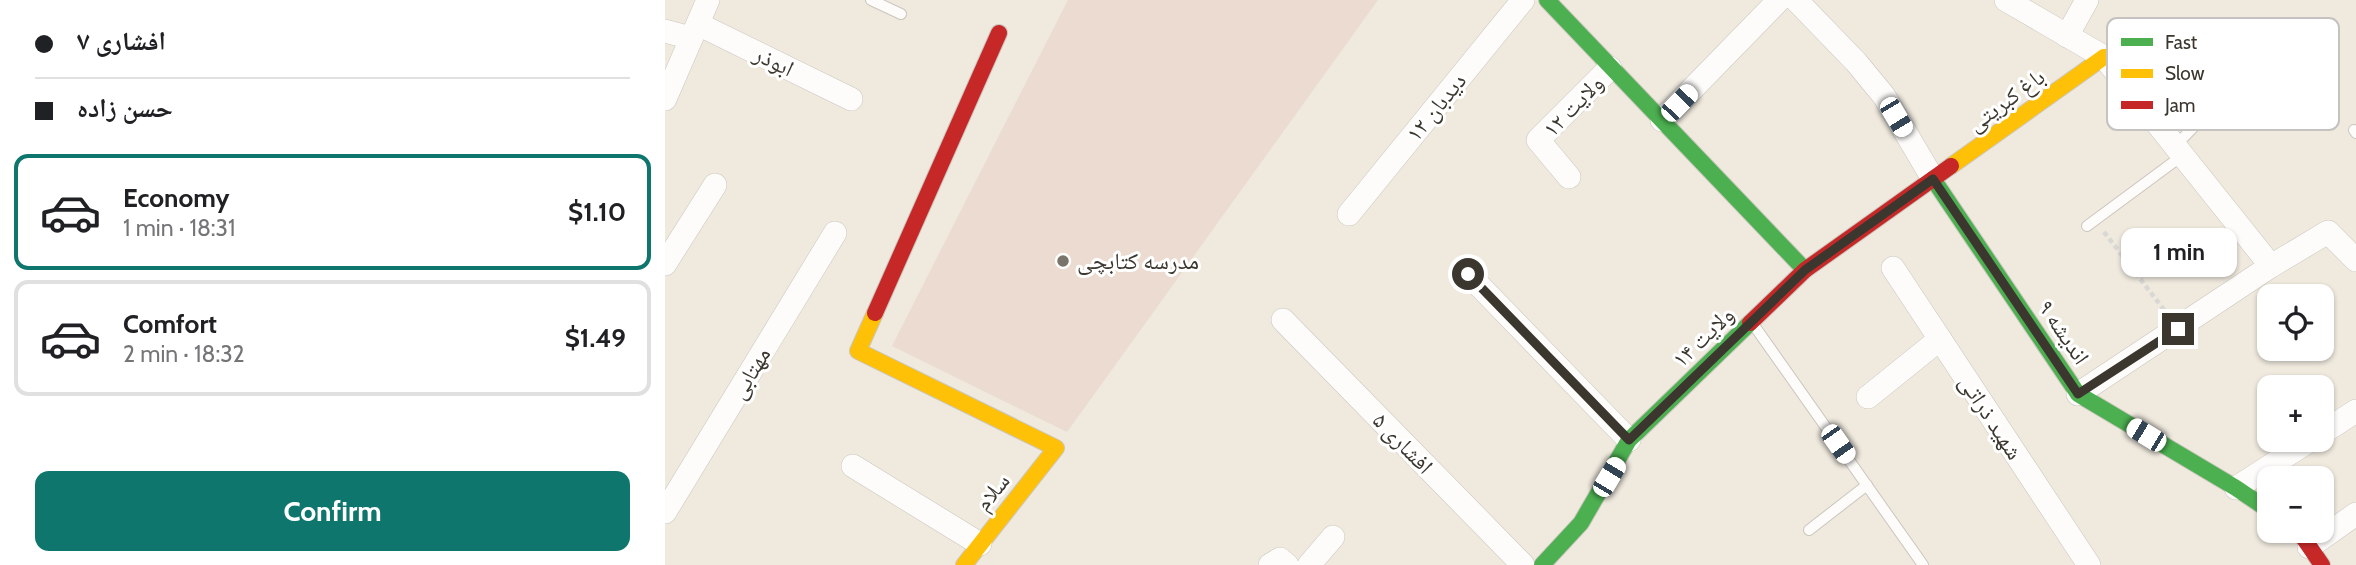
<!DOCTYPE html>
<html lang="en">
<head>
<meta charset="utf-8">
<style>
	:root { --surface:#fff; --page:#f2f2f2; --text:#202124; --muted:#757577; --line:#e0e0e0; --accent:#0f766e }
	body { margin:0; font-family:Cabin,"Noto Naskh Arabic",sans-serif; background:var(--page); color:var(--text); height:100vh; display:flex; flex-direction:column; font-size:26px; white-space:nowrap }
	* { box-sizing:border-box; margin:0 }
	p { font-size:23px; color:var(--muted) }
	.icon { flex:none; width:38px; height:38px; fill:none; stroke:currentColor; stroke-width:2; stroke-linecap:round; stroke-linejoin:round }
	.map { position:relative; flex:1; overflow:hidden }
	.panel { display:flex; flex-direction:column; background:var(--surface); width:665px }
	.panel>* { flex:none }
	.guide { display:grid; align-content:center; height:154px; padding:0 35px; background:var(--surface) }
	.tools { position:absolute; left:1592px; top:284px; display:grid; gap:14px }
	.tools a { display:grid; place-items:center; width:77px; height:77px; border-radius:14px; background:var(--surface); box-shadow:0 2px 5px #0004; font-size:35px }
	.end { position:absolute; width:32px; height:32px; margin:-16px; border:9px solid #3b372f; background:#fff; box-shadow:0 0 0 4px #fff }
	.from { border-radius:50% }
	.bubble { position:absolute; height:49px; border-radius:14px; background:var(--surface); box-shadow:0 2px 5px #0004; font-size:23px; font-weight:700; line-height:49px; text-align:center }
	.car { position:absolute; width:21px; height:42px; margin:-21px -10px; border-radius:9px; box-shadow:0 0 5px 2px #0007; background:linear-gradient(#fff 24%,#345 0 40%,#fff 0 76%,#345 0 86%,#fff 0) }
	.guide b { display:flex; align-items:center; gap:24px; height:66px; font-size:26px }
	.guide b+b { border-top:2px solid var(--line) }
	.guide i { width:18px; height:18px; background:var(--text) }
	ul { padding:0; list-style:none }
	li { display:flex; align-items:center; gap:21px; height:116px; margin:0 14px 10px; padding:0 21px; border:4px solid var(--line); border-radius:14px }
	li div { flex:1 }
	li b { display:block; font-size:26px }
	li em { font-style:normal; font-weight:700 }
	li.selected { border-color:var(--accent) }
	li>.icon { width:63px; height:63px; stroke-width:1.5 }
	.button { display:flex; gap:14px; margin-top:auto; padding:14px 35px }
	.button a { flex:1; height:80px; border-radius:14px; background:var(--accent); color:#fff; font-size:28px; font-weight:700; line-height:80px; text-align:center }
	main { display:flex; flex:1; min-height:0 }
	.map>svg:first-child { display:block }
	.education { fill:#ebdbd0 }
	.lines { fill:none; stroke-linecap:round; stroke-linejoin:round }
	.lane-casing { stroke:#cbc6be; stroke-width:12 }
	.street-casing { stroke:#cbc6be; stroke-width:24 }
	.fast-casing { stroke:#cbc6be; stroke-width:18 }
	.slow-casing { stroke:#cbc6be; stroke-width:18 }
	.jam-casing { stroke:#cbc6be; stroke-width:18 }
	.path { stroke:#dad8d5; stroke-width:4.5; stroke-dasharray:5 3.5; stroke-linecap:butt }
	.lane { stroke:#fdfcfa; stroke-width:10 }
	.street { stroke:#fdfcfa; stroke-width:23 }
	.fast { stroke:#4caf50; stroke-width:16 }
	.slow { stroke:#ffc107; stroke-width:16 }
	.jam { stroke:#c62828; stroke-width:16 }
	.route { stroke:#3b372f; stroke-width:9 }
	.poi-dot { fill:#7a756c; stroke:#fff; stroke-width:2.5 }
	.labels { text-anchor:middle; stroke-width:6; stroke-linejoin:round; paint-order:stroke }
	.street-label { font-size:23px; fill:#3b372f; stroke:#fff }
	.poi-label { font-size:23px; fill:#3b372f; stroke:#fff; text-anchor:start }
	.key { fill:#fff; stroke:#c4c3c1; stroke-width:2 }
	.key-label { font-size:19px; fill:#3b372f }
</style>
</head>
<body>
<main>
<section class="panel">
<div class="guide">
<b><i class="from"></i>افشاری ۷</b>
<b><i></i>حسن زاده</b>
</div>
<ul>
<li class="selected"><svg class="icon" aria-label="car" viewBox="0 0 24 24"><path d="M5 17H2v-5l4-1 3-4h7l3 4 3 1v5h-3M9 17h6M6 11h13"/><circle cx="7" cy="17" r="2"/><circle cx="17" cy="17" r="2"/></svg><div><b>Economy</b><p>1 min · 18:31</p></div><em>$1.10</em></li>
<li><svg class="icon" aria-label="car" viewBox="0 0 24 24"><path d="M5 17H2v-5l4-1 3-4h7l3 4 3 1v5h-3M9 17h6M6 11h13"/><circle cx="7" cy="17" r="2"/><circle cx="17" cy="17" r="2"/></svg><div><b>Comfort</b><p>2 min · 18:32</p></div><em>$1.49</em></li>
</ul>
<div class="button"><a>Confirm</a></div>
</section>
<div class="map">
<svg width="1691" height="565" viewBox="0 0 1691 565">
	<rect width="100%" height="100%" fill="#efe9de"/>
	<polygon class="education" points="403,0 713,0 402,432 227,346"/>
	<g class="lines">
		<defs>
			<g id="lane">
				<polyline points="206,0 236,14"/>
				<polyline points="1689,130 1691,133"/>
				<polyline points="1510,146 1580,75"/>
				<polyline points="1422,226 1518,155"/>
				<polyline points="1088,324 1258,565"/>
				<polyline points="1144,530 1202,485"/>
			</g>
			<g id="street">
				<polyline points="1131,0 1191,62 1219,96 1268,179"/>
				<polyline points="1341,0 1439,57 1606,266"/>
				<polyline points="33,24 186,99"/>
				<polyline points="0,31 26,38"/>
				<polyline points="1402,36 1422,0"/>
				<polyline points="0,99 43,0"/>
				<polyline points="997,120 1114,0"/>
				<polyline points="904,177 873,140 945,68"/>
				<polyline points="684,214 858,0"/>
				<polyline points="0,264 50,185"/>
				<polyline points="1228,268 1424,565"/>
				<polyline points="803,274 964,440"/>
				<polyline points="618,320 858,565"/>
				<polyline points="1413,394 1606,266 1663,232 1691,260"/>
				<polyline points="1203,397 1275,339"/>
				<polyline points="1657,433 1691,411"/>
				<polyline points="188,466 315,544"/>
				<polyline points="1571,488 1647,439"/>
				<polyline points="0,512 170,233"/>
				<polyline points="1644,547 1691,514"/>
				<polyline points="605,565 615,559 622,565"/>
				<polyline points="644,565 668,537"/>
			</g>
			<g id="fast">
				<polyline points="882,0 1140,270"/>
				<polyline points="1268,179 1413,394 1571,488 1605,511"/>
				<polyline points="877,565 916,523 964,440 1085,323"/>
			</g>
			<g id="slow">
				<polyline points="1286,166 1439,57"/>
				<polyline points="210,313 193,351 391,448 299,565"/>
			</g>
			<g id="jam">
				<polyline points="210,313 334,33"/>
				<polyline points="1085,323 1140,270 1286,166"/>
				<polyline points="1633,530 1657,565"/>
			</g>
		</defs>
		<use href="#lane" class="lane-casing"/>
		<use href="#street" class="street-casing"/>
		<use href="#fast" class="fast-casing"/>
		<use href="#slow" class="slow-casing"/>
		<use href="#jam" class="jam-casing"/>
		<polyline class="path" points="1439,232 1500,311"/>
		<use href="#lane" class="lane"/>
		<use href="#street" class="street"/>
		<use href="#fast" class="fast"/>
		<use href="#slow" class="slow"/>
		<use href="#jam" class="jam"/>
	</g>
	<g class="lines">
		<polyline class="route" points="803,274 964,440 1140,270 1268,179 1413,394 1513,329"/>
	</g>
	<circle class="poi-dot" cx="398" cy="261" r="7"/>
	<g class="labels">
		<g class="street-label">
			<text transform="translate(109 61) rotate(26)" y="8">ابوذر</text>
			<text transform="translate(1341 100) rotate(-36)" y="8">باغ کبریتی</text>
			<text transform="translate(908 106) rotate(-46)" y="8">ولایت ۱۲</text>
			<text transform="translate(771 107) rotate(-51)" y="8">دیدبان ۱۲</text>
			<text transform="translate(1399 332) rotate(56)" y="8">اندیشه ۹</text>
			<text transform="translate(1038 337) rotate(-44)" y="8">ولایت ۱۴</text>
			<text transform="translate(85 373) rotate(-59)" y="8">مهتابی</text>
			<text transform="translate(1326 417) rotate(57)" y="8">شهید ذراتی</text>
			<text transform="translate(738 443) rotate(46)" y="8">افشاری ۵</text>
			<text transform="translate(327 492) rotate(-52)" y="8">سلام</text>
		</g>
		<g class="poi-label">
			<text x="412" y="269">مدرسه کتابچی</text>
		</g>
	</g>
	<rect x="1442" y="18" width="232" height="112" rx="10" class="key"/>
	<rect x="1456" y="38" width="32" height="8" fill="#4caf50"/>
	<rect x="1456" y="69" width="32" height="9" fill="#ffc107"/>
	<rect x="1456" y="101" width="32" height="8" fill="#c62828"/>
	<g class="key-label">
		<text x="1500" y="49">Fast</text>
		<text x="1500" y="80">Slow</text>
		<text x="1500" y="112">Jam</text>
	</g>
</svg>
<div class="tools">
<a><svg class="icon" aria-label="locate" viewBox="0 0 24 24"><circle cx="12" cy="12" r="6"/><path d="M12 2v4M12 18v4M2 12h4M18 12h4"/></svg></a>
<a>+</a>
<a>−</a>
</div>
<i class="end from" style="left:803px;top:274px"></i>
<i class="end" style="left:1513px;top:329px"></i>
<div class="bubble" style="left:1456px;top:228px;width:116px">1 min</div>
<i class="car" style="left:1014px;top:103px;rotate:44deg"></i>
<i class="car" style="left:1231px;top:117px;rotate:149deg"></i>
<i class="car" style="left:1481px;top:435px;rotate:301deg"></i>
<i class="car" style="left:1173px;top:444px;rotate:145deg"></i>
<i class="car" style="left:944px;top:477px;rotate:31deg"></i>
</div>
</main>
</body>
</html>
